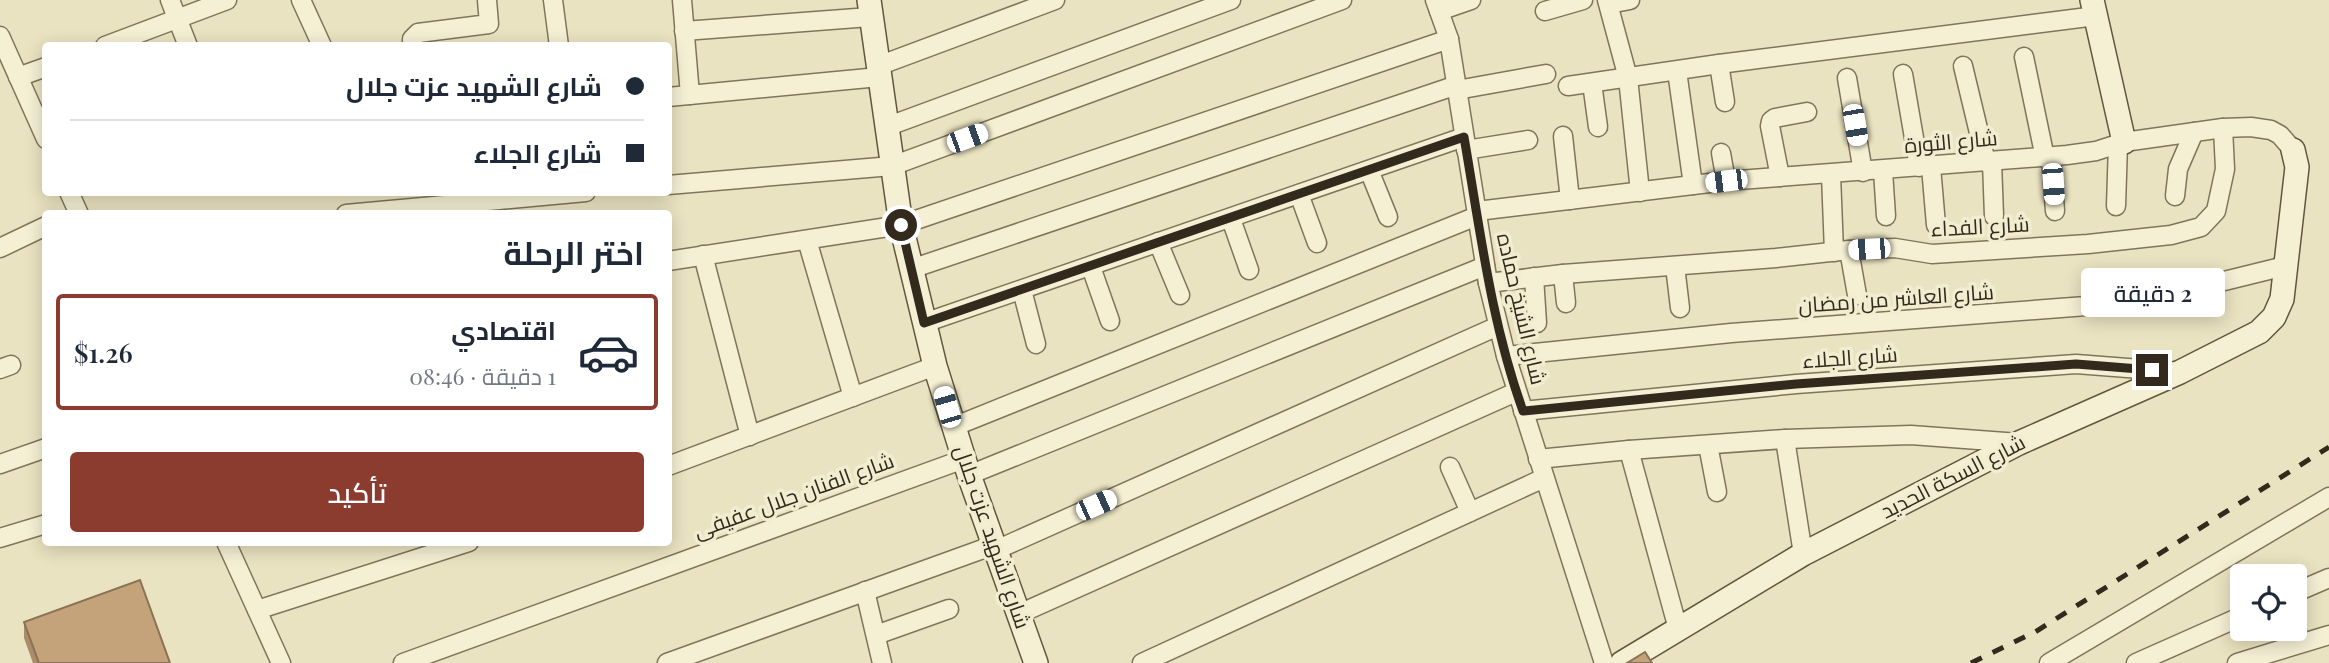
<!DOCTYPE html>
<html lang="ar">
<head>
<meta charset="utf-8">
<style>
	:root { --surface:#fff; --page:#f2f2f3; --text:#1f2937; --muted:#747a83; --line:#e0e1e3; --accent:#8c3b2f }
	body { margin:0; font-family:"Playfair Display",Cairo,serif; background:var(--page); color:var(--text); direction:rtl; height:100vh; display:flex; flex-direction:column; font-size:26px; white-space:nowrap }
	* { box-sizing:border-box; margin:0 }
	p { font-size:23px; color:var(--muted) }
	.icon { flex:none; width:38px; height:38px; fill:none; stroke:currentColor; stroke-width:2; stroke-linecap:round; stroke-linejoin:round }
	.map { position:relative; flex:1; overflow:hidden; direction:ltr }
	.side { position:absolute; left:42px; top:210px; width:630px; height:336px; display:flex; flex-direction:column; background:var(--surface); border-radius:7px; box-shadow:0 4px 18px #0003; direction:rtl }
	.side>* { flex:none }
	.top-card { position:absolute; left:42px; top:42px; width:630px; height:154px; border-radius:7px; box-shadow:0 4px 18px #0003; direction:rtl; display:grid; align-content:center; height:154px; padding:0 28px; background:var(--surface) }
	.tools { position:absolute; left:2230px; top:564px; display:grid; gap:14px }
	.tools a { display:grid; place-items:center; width:77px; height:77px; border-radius:7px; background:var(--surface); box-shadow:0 4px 18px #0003; font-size:35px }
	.end { position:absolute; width:32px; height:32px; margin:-16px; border:9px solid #332a1d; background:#fff; box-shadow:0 0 0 4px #fff }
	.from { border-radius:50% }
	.bubble { position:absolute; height:49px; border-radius:7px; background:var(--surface); box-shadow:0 4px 18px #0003; font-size:23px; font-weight:600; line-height:49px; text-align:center; direction:rtl }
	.car { position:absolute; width:21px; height:42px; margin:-21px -10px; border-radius:9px; box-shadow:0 0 5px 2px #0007; background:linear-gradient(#fff 24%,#345 0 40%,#fff 0 76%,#345 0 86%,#fff 0) }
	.top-card b { display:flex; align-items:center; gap:24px; height:66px; font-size:26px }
	.top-card b+b { border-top:2px solid var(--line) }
	.top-card i { width:18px; height:18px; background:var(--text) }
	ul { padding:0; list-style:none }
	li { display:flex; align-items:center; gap:21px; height:116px; margin:0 14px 10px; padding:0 14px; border:4px solid transparent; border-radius:7px }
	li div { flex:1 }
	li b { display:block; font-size:26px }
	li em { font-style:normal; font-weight:600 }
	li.on { border-color:var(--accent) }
	li>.icon { width:63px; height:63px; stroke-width:1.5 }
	h2 { padding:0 28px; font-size:32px; line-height:84px }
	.action { display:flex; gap:14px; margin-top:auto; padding:14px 28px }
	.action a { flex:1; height:80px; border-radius:7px; background:var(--accent); color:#fff; font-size:28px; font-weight:600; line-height:80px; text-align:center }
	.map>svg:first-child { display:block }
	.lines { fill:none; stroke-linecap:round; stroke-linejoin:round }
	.street-casing { stroke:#82745a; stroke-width:21 }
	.secondary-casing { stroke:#63553e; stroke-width:26 }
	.street { stroke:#f5f0d4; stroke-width:18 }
	.secondary { stroke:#f5f0d4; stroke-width:23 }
	.rail { stroke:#332a1d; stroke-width:5; stroke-dasharray:12 12; stroke-linecap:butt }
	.wall { fill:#a98c69 }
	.building { fill:#c5a37a; stroke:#8a7255; stroke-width:2 }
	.route { stroke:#332a1d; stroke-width:9 }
	.labels { text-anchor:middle; stroke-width:7; stroke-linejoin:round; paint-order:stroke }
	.street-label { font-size:21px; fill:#332a1d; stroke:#f2ecd0 }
</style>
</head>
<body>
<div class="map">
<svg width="2329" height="663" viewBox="0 0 2329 663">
	<rect width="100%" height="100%" fill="#eae3c1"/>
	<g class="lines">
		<defs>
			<g id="street">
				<polyline points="170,0 188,46"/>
				<polyline points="301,0 322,46"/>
				<polyline points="553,0 559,46"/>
				<polyline points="682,0 690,95"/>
				<polyline points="1435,0 1449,39 1488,283 1506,356 1604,663"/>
				<polyline points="1607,0 1628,78 1640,192"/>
				<polyline points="1609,4 1630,0"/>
				<polyline points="1439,11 1471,0"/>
				<polyline points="1545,11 1583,0"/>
				<polyline points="684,31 870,17"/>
				<polyline points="0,36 46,139"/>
				<polyline points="105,46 227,0"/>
				<polyline points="412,46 412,39 418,33 489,24 487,0"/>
				<polyline points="2024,57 2045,158"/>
				<polyline points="1719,64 1725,102"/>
				<polyline points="878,66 1055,0"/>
				<polyline points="1963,66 1986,162"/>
				<polyline points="1677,71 1693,185"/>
				<polyline points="1903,74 1919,167"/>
				<polyline points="18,77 46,67"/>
				<polyline points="1847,78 1863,172"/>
				<polyline points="1592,83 1598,127"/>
				<polyline points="1568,86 1719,64 2096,16"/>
				<polyline points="1457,90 1546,74"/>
				<polyline points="668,97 879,77"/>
				<polyline points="886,127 1231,0"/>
				<polyline points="1563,136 1570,200"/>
				<polyline points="1466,150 1528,140"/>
				<polyline points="1721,153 1726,181"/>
				<polyline points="2051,157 2055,211"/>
				<polyline points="1992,162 1994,216"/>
				<polyline points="1931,167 1936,225"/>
				<polyline points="1369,170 1388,217"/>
				<polyline points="1883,171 1886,216"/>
				<polyline points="1831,175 1834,252"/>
				<polyline points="1780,177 1770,126 1771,121 1775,118 1807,112"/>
				<polyline points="668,185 892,166 1342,0"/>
				<polyline points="69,192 79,214"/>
				<polyline points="1299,194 1317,243"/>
				<polyline points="2175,196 2178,169 2194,132"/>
				<polyline points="2116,206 2118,144"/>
				<polyline points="1477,211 1726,181 2067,155 2096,151 2124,142 2223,128 2251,127 2271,130 2280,135 2293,150"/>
				<polyline points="346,214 586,192"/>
				<polyline points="1231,219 1249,270"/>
				<polyline points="807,240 853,397"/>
				<polyline points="1158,242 1180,295"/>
				<polyline points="0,248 46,226"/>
				<polyline points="1849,250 1857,295"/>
				<polyline points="703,255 750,436"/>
				<polyline points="668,261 901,225 1449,39"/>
				<polyline points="1675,266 1680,308"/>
				<polyline points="1091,267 1110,321"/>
				<polyline points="911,269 1457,85"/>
				<polyline points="1563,274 1566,303"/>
				<polyline points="1534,277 1537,323"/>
				<polyline points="1488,283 1563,274 1776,258 1849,250 1895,248 1932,254 2088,244 2171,235 2201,227 2216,211 2225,169 2223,128"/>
				<polyline points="1022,290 1036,344"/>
				<polyline points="924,323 1464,137"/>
				<polyline points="1506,356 1731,333 2139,302 2285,266"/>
				<polyline points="0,369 11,365"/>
				<polyline points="1523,411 1796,384 2076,364 2179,372"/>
				<polyline points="953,427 1477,216"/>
				<polyline points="1785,439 1803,554"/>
				<polyline points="1708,445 1717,492"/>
				<polyline points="1629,450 1678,629"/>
				<polyline points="1538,459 1629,450 1785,439 1911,435 2019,443"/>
				<polyline points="0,464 46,448"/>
				<polyline points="668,466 935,366"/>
				<polyline points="1450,467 1470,512"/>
				<polyline points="969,475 1485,266"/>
				<polyline points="0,538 46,524"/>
				<polyline points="226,542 281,663"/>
				<polyline points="996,550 1498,326"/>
				<polyline points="865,591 882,663"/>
				<polyline points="2294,593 2329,578"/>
				<polyline points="257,610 469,542"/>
				<polyline points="1019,614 1516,392"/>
				<polyline points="876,635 949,609"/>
				<polyline points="403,663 964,459"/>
				<polyline points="667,663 994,545"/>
				<polyline points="1142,663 1544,478"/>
				<polyline points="2049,663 2329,497"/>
				<polyline points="2136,663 2242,616"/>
				<polyline points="2237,663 2329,635"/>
			</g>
			<g id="secondary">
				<polyline points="869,0 901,225 935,366 969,475 1036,663"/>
				<polyline points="2092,0 2124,142"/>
				<polyline points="1622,663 1803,554 2019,443 2180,372 2259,332 2274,317 2282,299 2297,167 2293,150"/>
			</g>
		</defs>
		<use href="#street" class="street-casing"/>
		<use href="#secondary" class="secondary-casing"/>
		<use href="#street" class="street"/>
		<use href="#secondary" class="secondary"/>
		<polyline class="rail" points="1971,663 2035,632 2329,447"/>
	</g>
	<polygon class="wall" points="24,622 170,663 33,663 24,638"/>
	<g class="building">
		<polygon points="140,580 170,663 39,663 24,622"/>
		<polygon points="1645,652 1652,663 1627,663"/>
	</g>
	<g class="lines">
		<path class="route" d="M 901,225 L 924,323 L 1464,137 C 1480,229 1491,322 1523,411 L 1796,384 L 2076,364 L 2152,370"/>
	</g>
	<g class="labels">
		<g class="street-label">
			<text transform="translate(1951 142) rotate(-5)" y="7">شارع الثورة</text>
			<text transform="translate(1980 227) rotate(-3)" y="7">شارع الفداء</text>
			<text transform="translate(1896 299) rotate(-4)" y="7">شارع العاشر من رمضان</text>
			<text transform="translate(1521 309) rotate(77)" y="7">شارع الشيخ حماده</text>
			<text transform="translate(1850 358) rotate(-4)" y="7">شارع الجلاء</text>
			<text transform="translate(1953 477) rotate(-27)" y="7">شارع السكة الحديد</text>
			<text transform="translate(794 496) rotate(-20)" y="7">شارع الفنان جلال عفيفى</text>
			<text transform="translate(992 537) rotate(71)" y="7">شارع الشهيد عزت جلال</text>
		</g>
	</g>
</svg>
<div class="tools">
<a><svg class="icon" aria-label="locate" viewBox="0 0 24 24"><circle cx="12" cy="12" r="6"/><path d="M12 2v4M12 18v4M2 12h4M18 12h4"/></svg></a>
</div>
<i class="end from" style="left:901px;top:225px"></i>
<i class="end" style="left:2152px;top:370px"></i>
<div class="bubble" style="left:2081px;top:268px;width:144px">2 دقيقة</div>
<i class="car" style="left:1855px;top:125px;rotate:170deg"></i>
<i class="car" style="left:967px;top:138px;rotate:70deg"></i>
<i class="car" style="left:1726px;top:181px;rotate:263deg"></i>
<i class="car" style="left:2053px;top:184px;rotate:176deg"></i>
<i class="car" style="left:1869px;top:249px;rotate:267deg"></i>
<i class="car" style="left:947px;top:407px;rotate:344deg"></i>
<i class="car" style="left:1096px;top:505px;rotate:66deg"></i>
<div class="top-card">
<b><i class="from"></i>شارع الشهيد عزت جلال</b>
<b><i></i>شارع الجلاء</b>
</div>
<section class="side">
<h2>اختر الرحلة</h2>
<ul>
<li class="on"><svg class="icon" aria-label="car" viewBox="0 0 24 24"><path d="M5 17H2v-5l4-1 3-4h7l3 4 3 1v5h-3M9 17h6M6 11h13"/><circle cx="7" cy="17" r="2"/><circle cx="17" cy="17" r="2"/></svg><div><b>اقتصادي</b><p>1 دقيقة · 08:46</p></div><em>$1.26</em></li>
</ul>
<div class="action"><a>تأكيد</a></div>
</section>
</div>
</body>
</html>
